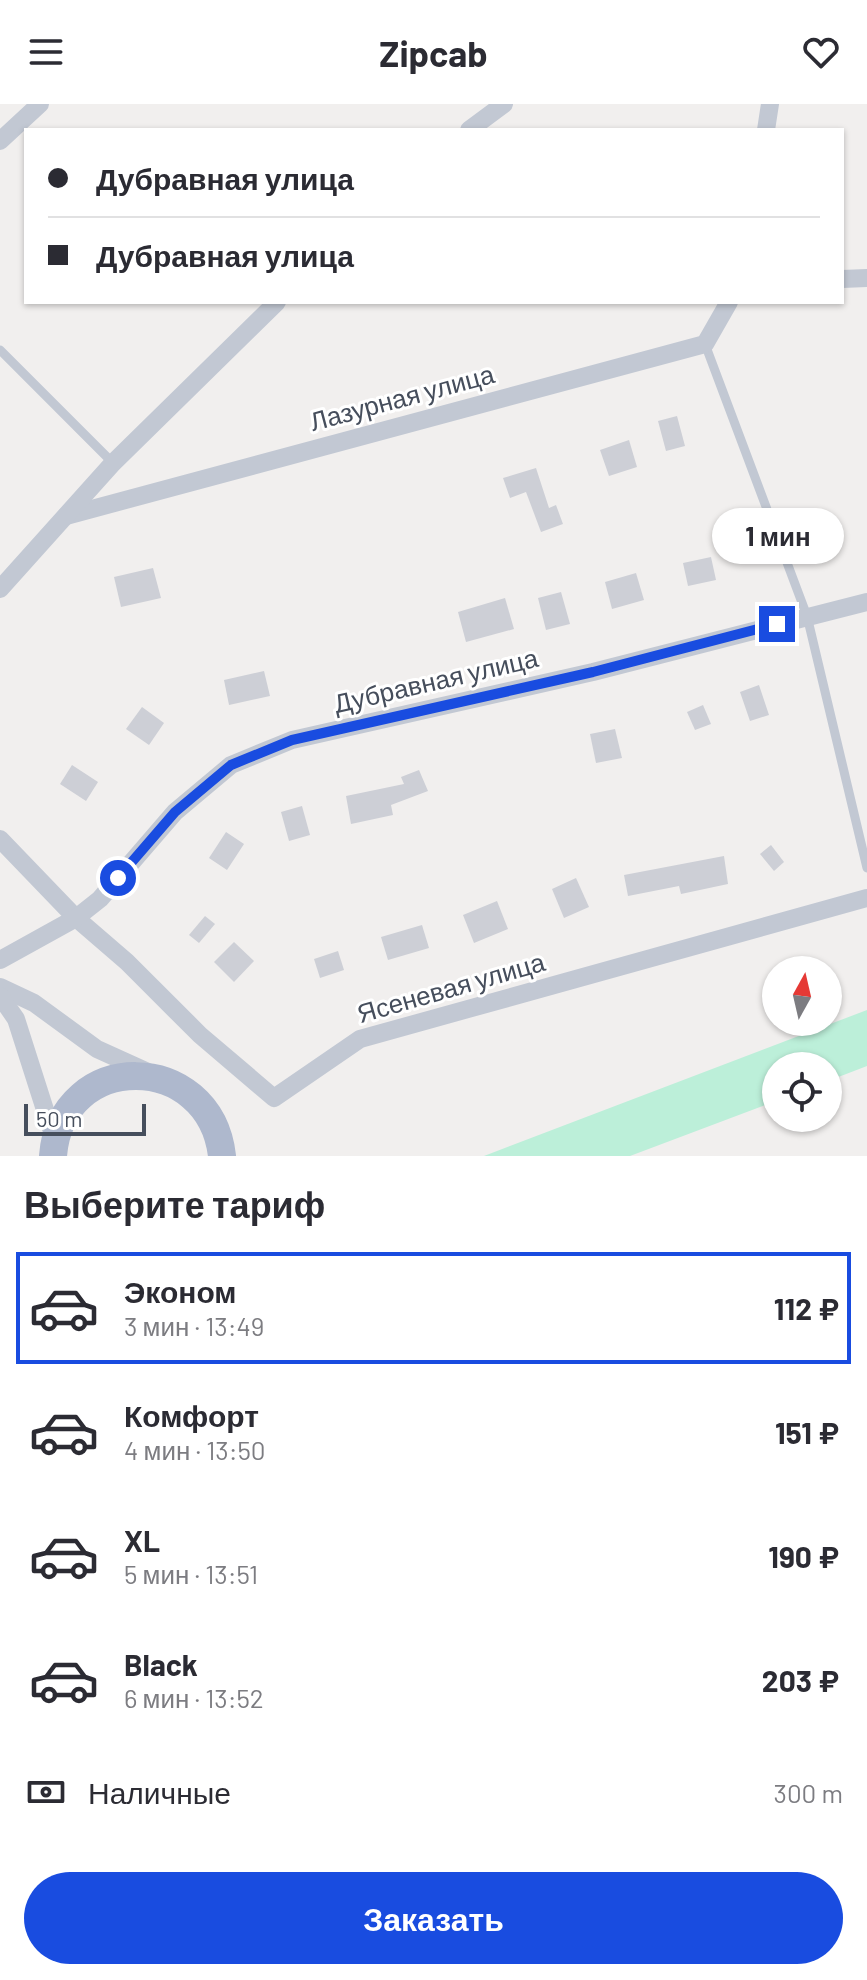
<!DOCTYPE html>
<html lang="ru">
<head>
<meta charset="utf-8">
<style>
	:root { --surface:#fff; --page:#f2f2f3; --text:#2b2b33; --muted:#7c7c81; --line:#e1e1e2; --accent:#194ce0 }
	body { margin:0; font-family:Barlow,sans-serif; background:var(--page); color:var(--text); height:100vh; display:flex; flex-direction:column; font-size:30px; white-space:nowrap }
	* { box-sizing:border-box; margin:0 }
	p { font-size:26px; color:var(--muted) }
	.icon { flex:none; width:44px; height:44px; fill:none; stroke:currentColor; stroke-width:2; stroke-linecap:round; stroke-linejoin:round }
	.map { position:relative; height:1052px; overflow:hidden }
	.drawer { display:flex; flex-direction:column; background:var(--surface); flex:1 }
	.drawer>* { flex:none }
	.top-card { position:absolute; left:24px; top:24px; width:820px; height:176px; border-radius:0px; box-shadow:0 2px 6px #0004; display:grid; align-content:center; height:176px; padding:0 24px; background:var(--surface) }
	.needle { width:52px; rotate:8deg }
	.fabs { position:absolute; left:762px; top:852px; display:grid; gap:16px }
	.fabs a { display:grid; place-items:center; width:80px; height:80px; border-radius:50%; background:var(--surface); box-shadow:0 2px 6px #0004; font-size:40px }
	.scale { position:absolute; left:24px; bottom:20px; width:122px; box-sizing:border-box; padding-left:8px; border:4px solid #464e5c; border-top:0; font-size:22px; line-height:28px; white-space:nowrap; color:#464e5c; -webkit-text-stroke:6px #fff; paint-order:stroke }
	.end { position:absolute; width:36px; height:36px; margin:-18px; border:10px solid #194ce0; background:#fff; box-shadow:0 0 0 4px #fff }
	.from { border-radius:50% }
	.bubble { position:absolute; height:56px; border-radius:28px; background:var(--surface); box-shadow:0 2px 6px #0004; font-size:26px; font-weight:700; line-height:56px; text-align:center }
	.top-card b { display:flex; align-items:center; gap:28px; height:76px; font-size:30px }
	.top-card b+b { border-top:2px solid var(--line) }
	.top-card i { width:20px; height:20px; background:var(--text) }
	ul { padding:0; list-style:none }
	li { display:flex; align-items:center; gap:24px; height:112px; margin:0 16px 12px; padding:0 8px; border:4px solid transparent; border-radius:0px }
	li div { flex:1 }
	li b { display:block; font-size:30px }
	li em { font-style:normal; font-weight:700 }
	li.current { border-color:var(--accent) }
	li>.icon { width:72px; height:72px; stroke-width:1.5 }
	h2 { padding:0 24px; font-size:36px; line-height:96px }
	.pay { display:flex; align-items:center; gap:20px; height:88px; padding:0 24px; font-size:30px }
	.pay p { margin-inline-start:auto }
	.cta { display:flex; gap:16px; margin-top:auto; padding:16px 24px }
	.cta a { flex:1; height:92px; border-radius:48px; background:var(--accent); color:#fff; font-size:32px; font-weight:700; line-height:92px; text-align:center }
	header { display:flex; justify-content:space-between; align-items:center; height:104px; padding:0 24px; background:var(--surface); font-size:36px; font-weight:700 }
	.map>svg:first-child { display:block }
	.green { fill:#bcefd9 }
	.building { fill:#cdcfd6 }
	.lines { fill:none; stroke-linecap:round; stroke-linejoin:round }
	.lane { stroke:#c2c8d3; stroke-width:9 }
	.street { stroke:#c2c8d3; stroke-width:18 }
	.primary { stroke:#aeb8cd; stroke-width:28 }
	.route { stroke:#194ce0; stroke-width:10 }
	.labels { text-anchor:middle; stroke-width:6; stroke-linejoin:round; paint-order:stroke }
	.street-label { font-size:26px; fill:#464e5c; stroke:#fff }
</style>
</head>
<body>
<header><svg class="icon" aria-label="menu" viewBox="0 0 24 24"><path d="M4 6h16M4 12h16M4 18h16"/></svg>Zipcab<svg class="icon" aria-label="heart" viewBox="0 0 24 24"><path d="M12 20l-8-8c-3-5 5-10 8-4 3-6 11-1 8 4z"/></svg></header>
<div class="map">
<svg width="867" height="1052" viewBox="0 0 867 1052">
	<rect width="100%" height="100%" fill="#f1efee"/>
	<polygon class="green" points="867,906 867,962 828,977 828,962 776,962 776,997 630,1052 484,1052"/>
	<g class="building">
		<polygon points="677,312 685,342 666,347 658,317"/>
		<polygon points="629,336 637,363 609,372 600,346"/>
		<polygon points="536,364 549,404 556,401 563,420 541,428 526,388 510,394 503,374"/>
		<polygon points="711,453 716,476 688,482 683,459"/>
		<polygon points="153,464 161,494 121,503 114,473"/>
		<polygon points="636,469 644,496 612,505 605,478"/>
		<polygon points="561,488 570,520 546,526 538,494"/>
		<polygon points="505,494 514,525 466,538 458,508"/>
		<polygon points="264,567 270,592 229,601 224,576"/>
		<polygon points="759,581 769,611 750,617 740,588"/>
		<polygon points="703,601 711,620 695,626 687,608"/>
		<polygon points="142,603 164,619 149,641 126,625"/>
		<polygon points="615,625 622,654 596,659 590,630"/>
		<polygon points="72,661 98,678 86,697 60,680"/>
		<polygon points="419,666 428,687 391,701 393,711 351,720 346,692 404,680 401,673"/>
		<polygon points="302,702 310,731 289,737 281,708"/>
		<polygon points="226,728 244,740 227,766 209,754"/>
		<polygon points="771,741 784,758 774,767 760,750"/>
		<polygon points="724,752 728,780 681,790 679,782 628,792 624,771"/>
		<polygon points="576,774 589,803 564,814 552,785"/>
		<polygon points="497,797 508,825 474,839 463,811"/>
		<polygon points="205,812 215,820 199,839 189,831"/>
		<polygon points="422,821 429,844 388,856 381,833"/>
		<polygon points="234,838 254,857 234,878 214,858"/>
		<polygon points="338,847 344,866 320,874 314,855"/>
	</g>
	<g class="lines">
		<g class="lane">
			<polyline points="705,240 807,512 867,764"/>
			<polyline points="0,246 113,359"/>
		</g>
		<g class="street">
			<polyline points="469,26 504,0"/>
			<polyline points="766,26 770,0"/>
			<polyline points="0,37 40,0"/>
			<polyline points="842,175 867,174"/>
			<polyline points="66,412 705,240 729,198"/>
			<polyline points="0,485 113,359 277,198"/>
			<polyline points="0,735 76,814 127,858 200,931 274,994 360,935 867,794"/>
			<polyline points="0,856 76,814 100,795 175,708 231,661 292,636 593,568 867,498"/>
			<polyline points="0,883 34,899 97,945 150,969"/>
			<polyline points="0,892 16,915 54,1034"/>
		</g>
		<path class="primary" d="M 53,1052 C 61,945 210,946 222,1052"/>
	</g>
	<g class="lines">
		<polyline class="route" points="118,774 175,708 231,661 292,636 593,568 777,520"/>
	</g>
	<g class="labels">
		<g class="street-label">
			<text transform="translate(402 294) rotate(-15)" y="9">Лазурная улица</text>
			<text transform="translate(436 577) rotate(-13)" y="9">Дубравная улица</text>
			<text transform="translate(451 884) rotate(-16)" y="9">Ясеневая улица</text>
		</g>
	</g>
</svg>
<div class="fabs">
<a><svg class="needle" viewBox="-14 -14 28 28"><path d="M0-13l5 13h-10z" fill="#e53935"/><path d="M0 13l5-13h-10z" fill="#7c7c81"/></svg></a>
<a><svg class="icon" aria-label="locate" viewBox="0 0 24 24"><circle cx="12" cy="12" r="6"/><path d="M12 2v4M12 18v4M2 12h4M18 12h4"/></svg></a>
</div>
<div class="scale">50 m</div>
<i class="end from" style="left:118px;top:774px"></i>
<i class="end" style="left:777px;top:520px"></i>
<div class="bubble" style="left:712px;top:404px;width:132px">1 мин</div>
<div class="top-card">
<b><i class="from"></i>Дубравная улица</b>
<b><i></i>Дубравная улица</b>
</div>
</div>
<section class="drawer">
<h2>Выберите тариф</h2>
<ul>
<li class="current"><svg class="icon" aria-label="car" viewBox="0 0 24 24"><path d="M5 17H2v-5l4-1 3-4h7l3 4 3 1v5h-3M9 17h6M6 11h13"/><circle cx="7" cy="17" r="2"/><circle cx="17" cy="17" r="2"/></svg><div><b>Эконом</b><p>3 мин · 13:49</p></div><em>112 ₽</em></li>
<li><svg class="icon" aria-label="car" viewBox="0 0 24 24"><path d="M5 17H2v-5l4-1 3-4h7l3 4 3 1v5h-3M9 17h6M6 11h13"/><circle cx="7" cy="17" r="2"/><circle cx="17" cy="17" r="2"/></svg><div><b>Комфорт</b><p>4 мин · 13:50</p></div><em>151 ₽</em></li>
<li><svg class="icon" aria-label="car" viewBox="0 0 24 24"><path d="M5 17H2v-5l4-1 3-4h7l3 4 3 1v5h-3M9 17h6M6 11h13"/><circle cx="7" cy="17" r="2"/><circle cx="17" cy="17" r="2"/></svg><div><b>XL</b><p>5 мин · 13:51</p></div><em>190 ₽</em></li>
<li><svg class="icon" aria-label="car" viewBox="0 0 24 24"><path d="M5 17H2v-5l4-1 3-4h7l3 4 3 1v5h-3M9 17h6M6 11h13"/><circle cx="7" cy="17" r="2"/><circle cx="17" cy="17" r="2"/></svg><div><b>Black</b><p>6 мин · 13:52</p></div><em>203 ₽</em></li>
</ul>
<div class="pay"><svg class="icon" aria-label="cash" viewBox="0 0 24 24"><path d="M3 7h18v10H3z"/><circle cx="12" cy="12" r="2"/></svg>Наличные<p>300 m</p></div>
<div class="cta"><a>Заказать</a></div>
</section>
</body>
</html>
